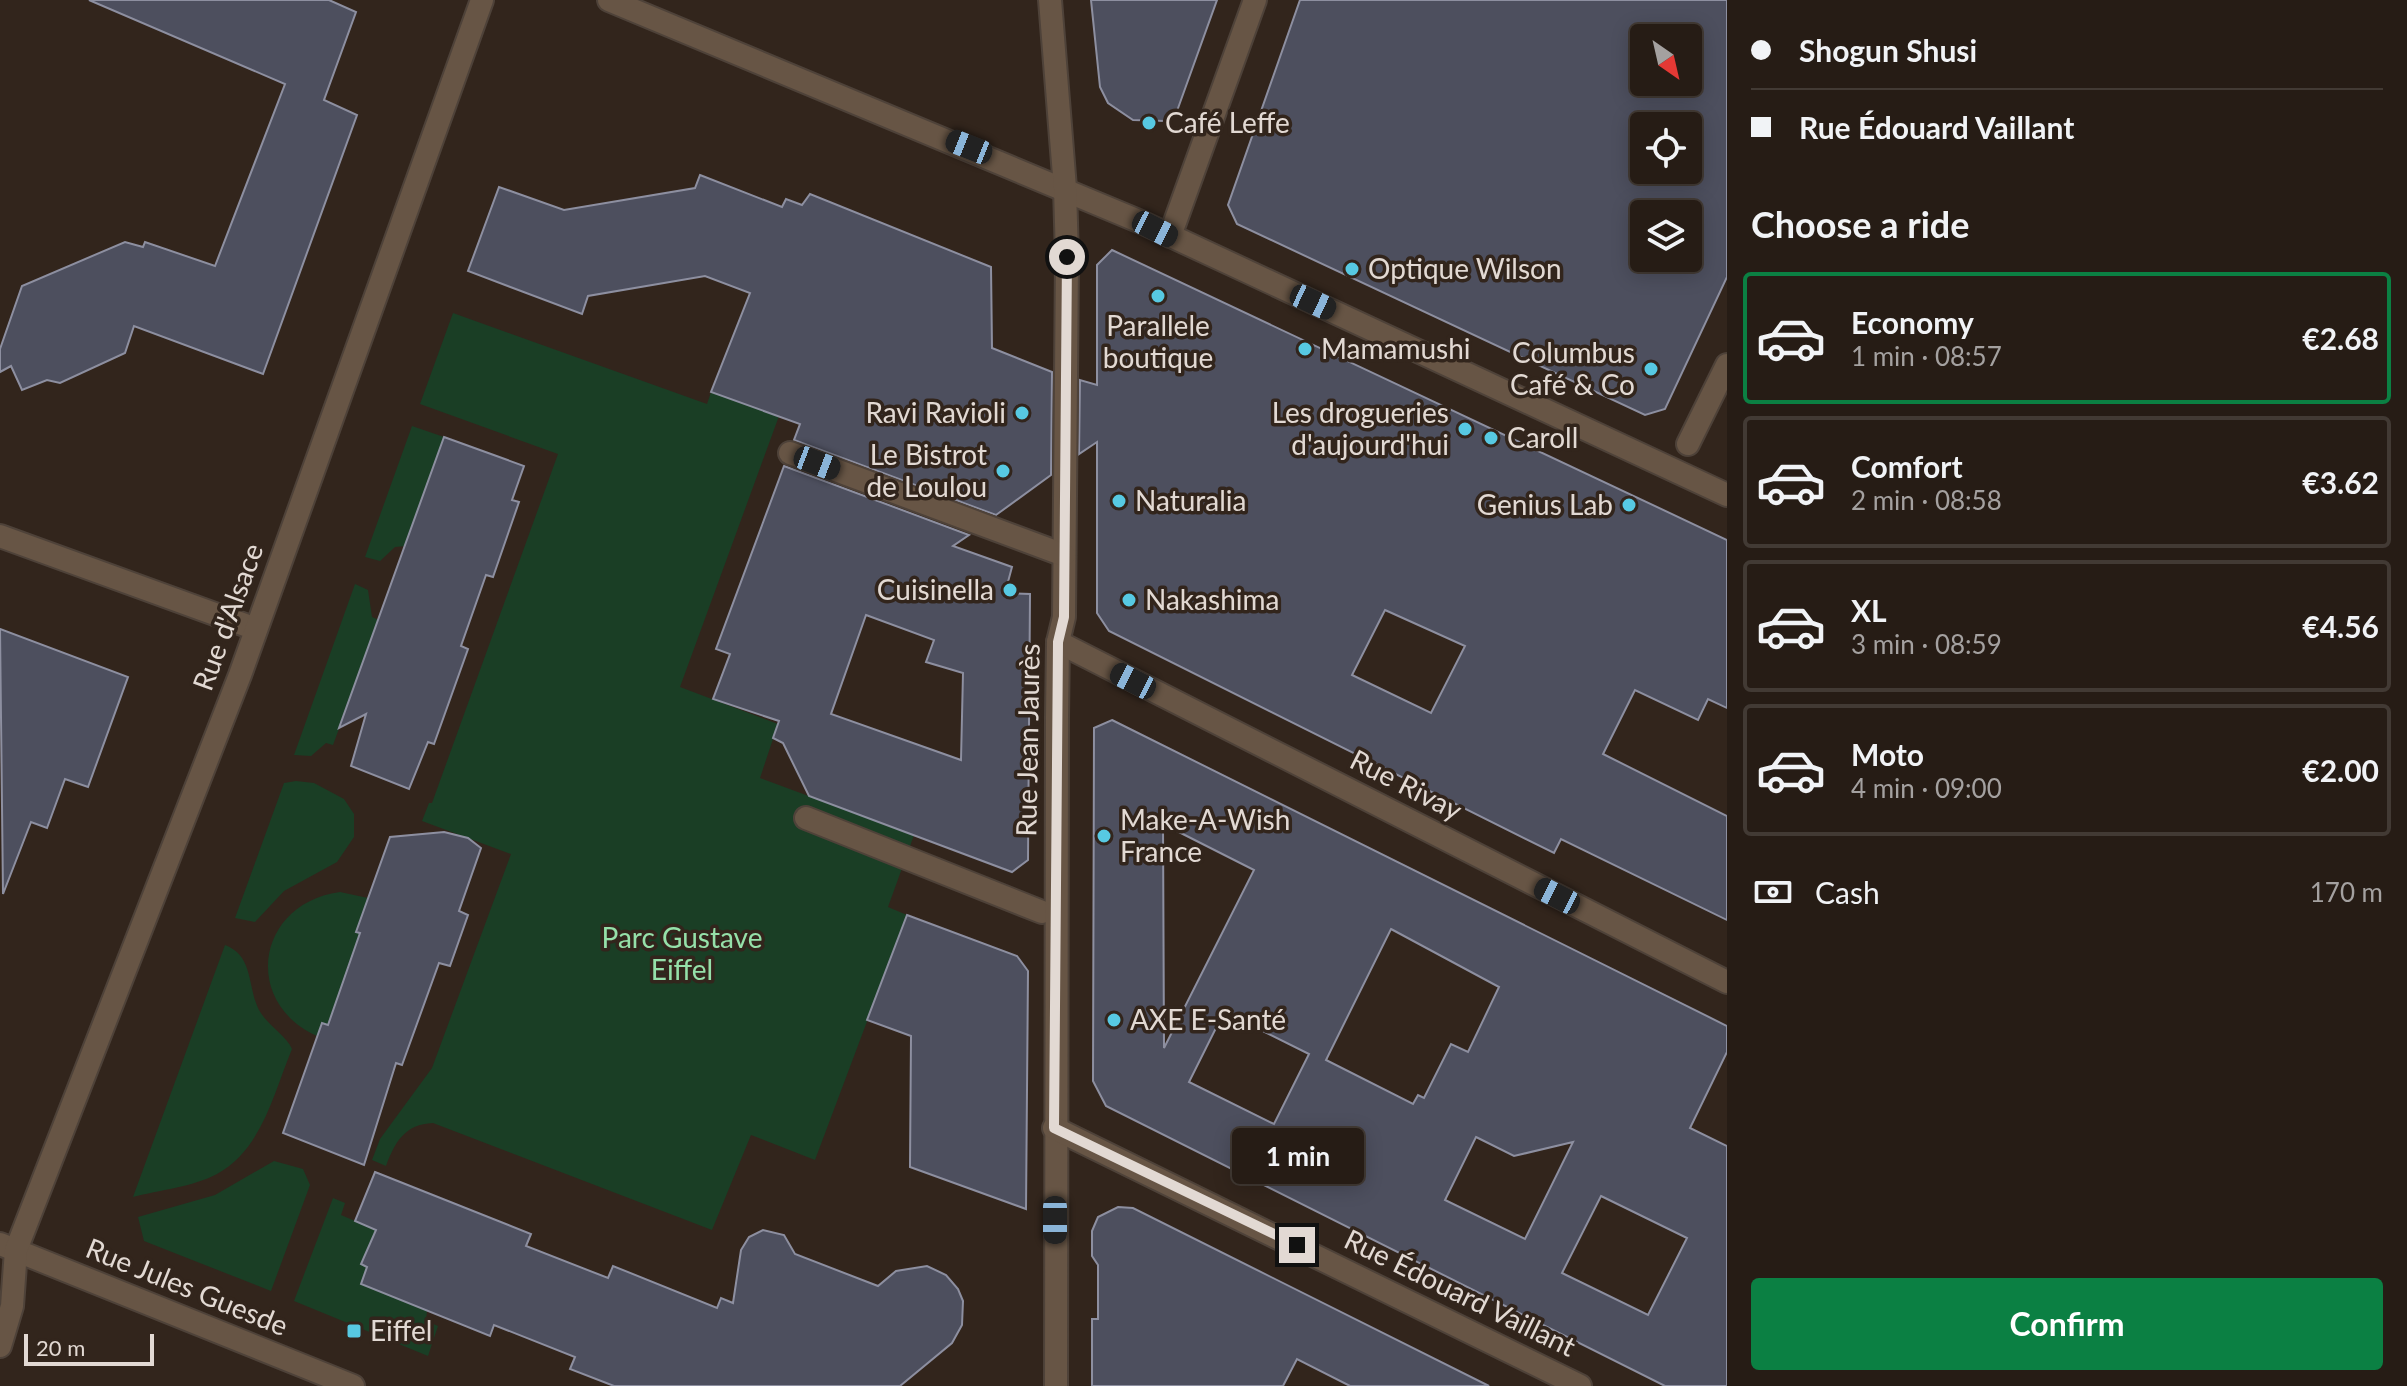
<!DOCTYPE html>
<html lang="en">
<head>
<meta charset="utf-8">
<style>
	:root { --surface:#261c15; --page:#322922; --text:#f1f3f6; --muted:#a4a1a0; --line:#423a34; --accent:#0b8043 }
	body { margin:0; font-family:Lato,sans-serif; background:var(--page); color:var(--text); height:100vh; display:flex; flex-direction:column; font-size:30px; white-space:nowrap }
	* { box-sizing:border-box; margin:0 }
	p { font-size:26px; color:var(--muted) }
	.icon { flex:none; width:44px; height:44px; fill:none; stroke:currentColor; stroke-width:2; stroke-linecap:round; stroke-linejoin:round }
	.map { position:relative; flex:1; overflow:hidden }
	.sheet { display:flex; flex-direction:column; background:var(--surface); width:680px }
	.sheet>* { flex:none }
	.hud { display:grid; align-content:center; height:176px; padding:0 24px; background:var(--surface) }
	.needle { width:52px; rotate:146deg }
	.fabs { position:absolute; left:1630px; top:24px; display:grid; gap:16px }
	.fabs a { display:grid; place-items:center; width:72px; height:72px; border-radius:8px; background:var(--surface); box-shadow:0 4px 20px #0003,0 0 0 2px var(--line); font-size:40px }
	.scale { position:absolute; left:24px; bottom:20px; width:130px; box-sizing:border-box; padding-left:8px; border:4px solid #e2d9d3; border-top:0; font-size:22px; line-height:28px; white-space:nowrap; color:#e2d9d3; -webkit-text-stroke:6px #32251c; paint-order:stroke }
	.end { position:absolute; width:36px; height:36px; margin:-18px; border:10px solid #e2d9d3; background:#111; box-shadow:0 0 0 4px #111 }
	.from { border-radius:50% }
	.bubble { position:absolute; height:56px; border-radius:8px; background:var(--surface); box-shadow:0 4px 20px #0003,0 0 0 2px var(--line); font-size:26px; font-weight:700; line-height:56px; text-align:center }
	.car { position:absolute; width:24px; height:48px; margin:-24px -12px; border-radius:10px; box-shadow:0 0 6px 2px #0007; background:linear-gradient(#222 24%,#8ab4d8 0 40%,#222 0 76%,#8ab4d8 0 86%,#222 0) }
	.hud b { display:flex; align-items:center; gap:28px; height:76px; font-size:30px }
	.hud b+b { border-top:2px solid var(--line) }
	.hud i { width:20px; height:20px; background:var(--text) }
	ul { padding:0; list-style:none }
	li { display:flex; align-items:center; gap:24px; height:132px; margin:0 16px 12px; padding:0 8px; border:4px solid var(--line); border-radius:8px }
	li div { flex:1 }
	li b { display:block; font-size:30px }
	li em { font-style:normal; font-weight:700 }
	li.active { border-color:var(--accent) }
	li>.icon { width:72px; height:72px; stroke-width:1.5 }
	h2 { padding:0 24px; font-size:36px; line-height:96px }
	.pay { display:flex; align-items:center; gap:20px; height:88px; padding:0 24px; font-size:30px }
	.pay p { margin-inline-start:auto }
	.button { display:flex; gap:16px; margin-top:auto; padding:16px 24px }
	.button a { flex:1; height:92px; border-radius:8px; background:var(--accent); color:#fff; font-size:32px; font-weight:700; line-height:92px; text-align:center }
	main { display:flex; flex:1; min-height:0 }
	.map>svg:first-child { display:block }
	.green { fill:#1a3e25 }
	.building { fill:#4d4f5e; stroke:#8d8fa0; stroke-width:2; fill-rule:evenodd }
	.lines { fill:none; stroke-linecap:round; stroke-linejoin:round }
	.pedestrian-casing { stroke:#4e4239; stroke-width:26 }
	.minor-casing { stroke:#4e4239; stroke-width:26 }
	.pedestrian { stroke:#675545; stroke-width:22 }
	.minor { stroke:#675545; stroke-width:22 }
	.route { stroke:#e2d9d3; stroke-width:10 }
	.poi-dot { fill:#57c9e2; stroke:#32251c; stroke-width:3 }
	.labels { text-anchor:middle; stroke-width:7; stroke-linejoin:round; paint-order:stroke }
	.poi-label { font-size:28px; fill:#e2d9d3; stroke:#32251c; text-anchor:start }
	.street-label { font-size:28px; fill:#e2d9d3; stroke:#32251c }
	.park-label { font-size:28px; fill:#95e0a9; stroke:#32251c }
</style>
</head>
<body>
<main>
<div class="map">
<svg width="1727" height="1386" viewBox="0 0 1727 1386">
	<rect width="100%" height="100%" fill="#32251c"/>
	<g class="green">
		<path d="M 453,313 L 707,404 L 711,392 L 779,416 L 680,687 L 778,724 L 760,778 L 914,835 L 888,907 L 907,915 L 815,1160 L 751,1135 L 712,1230 L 433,1123 C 405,1124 395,1142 386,1166 L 372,1160 L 380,1139 L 432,1068 L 511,854 L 422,821 L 429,803 L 432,803 L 558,454 L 420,404 Z"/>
		<polygon points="412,426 444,437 406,546 395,547 380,561 365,557"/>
		<polygon points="355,584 368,590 372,617 388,624 365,658 333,745 326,743 311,756 294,755"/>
		<polygon points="296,781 314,783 344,799 354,814 354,837 337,862 284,891 255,922 235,918 284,783"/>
		<path d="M 340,892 L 368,898 L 356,931 L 360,933 L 328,1025 L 322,1024 L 317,1036 C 241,1002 257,903 340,892 Z"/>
		<path d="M 225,945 C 254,956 247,986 259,1010 C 267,1025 286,1035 292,1049 C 274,1092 262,1150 217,1174 C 193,1187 159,1190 133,1197 Z"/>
		<polygon points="274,1161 303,1169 310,1185 271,1291 144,1241 138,1217 215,1195"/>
		<polygon points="333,1198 345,1203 341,1215 376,1230 362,1264 367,1267 361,1284 427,1311 426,1321 438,1326 428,1356 294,1301"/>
	</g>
	<g class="building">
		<polygon points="89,0 329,0 356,12 324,100 357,115 263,374 134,326 125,353 60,383 47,380 22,390 11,366 0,372 0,349 22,286 125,242 143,247 145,242 215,266 285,84"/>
		<polygon points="1091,0 1217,0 1177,111 1165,121 1133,120 1108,103 1100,87"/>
		<path d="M 1300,0 L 1727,0 L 1727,277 L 1665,409 L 1645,415 L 1237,224 L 1228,205 ZM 1644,38 L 1688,38 L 1688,82 L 1644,82 ZM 1644,126 L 1688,126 L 1688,170 L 1644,170 ZM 1644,214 L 1688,214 L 1688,258 L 1644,258 Z"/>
		<polygon points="700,175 782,207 786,199 802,205 810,194 991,267 992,348 1052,372 1051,475 996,515 794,440 800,424 711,392 750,293 705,276 588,296 582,314 468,271 499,187 564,210 695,188"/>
		<path d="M 1112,250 L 1727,540 L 1727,708 L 1708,699 L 1698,720 L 1635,690 L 1603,754 L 1727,816 L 1727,920 L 1561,839 L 1554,853 L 1109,631 L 1097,613 L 1097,442 L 1079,454 L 1080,380 L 1097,385 L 1097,265 ZM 1385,610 L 1465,646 L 1431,713 L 1352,675 Z"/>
		<polygon points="444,437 524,466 512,500 519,502 493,577 486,575 461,646 468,649 434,744 428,742 409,789 351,766 366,714 339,728"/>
		<path d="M 784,466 L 969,535 L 953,546 L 1012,567 L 1005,593 L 1030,594 L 1028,860 L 1012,872 L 809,796 L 783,743 L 773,738 L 779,721 L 713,699 L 730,654 L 716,649 ZM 866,615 L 934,640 L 926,662 L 963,673 L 961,760 L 831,714 Z"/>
		<polygon points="0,629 128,677 88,787 65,779 47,828 31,822 3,894"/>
		<path d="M 1112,720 L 1727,1026 L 1727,1052 L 1690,1128 L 1727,1146 L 1727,1386 L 1665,1386 L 1106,1106 L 1093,1081 L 1094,728 ZM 1163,824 L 1254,870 L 1164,1048 ZM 1391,929 L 1499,987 L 1468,1052 L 1451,1044 L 1424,1098 L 1418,1095 L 1413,1104 L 1326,1060 ZM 1224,1012 L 1309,1054 L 1274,1124 L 1189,1082 ZM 1476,1137 L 1514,1156 L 1573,1142 L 1525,1239 L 1445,1200 ZM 1601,1196 L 1687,1238 L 1648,1315 L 1562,1273 Z"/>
		<polygon points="444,832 468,838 481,848 459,911 468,915 450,966 439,963 402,1065 396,1063 364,1165 283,1133 322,1023 328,1025 360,933 356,932 390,837"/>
		<polygon points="907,915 1017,956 1028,971 1026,1209 910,1167 911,1036 867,1020"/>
		<polygon points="375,1172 531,1234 526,1246 608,1278 613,1266 717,1308 721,1298 733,1303 741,1250 749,1237 763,1230 784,1235 795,1254 878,1286 896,1271 927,1266 946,1275 958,1289 963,1301 962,1325 952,1343 900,1386 614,1386 570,1369 575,1357 494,1325 490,1336 361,1284 367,1267 361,1264 376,1230 355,1221"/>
		<polygon points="1118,1207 1133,1208 1489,1386 1350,1386 1297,1359 1283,1386 1092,1386 1092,1319 1098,1319 1098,1265 1092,1256 1092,1231 1098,1217"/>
	</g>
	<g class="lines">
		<defs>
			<g id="pedestrian">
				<polyline points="1688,444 1727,365"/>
				<polyline points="806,818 1042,912"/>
			</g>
			<g id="minor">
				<polyline points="609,0 1141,222 1727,495"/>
				<polyline points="1050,0 1065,188 1067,257 1064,617 1058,642 1057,717 1056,1386"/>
				<polyline points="1170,236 1255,0"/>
				<polyline points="790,453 1064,555"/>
				<polyline points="0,536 256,629"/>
				<polyline points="1058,642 1727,982"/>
				<polyline points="1054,1128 1580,1386"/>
				<polyline points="0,1244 353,1386"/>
				<polyline points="0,1346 12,1306 16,1250 240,675 482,0"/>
			</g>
		</defs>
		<use href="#pedestrian" class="pedestrian-casing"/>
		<use href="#minor" class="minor-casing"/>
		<use href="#pedestrian" class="pedestrian"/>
		<use href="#minor" class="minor"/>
	</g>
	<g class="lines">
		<polyline class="route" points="1067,257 1064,617 1058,642 1054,1128 1297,1245"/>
	</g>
	<g class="poi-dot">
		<circle cx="1149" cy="123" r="8"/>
		<circle cx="1352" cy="269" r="8"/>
		<circle cx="1158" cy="296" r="8"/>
		<circle cx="1305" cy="349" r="8"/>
		<circle cx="1651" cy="369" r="8"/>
		<circle cx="1022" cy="413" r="8"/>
		<circle cx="1465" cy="429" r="8"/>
		<circle cx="1491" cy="438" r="8"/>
		<circle cx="1003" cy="471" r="8"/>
		<circle cx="1119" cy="501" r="8"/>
		<circle cx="1629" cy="505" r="8"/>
		<circle cx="1010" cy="590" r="8"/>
		<circle cx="1129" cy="600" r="8"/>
		<circle cx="1104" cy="836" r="8"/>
		<circle cx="1114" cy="1020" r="8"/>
		<rect x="346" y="1323" width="16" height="16" rx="4"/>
	</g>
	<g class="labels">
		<g class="poi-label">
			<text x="1165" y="133">Café Leffe</text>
			<text x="1368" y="279">Optique Wilson</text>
			<text x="1158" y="336" text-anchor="middle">Parallele<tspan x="1158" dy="32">boutique</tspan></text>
			<text x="1321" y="359">Mamamushi</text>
			<text x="1635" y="363" text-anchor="end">Columbus<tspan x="1635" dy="32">Café &amp; Co</tspan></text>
			<text x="1006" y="423" text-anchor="end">Ravi Ravioli</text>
			<text x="1449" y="423" text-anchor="end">Les drogueries<tspan x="1449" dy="32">d'aujourd'hui</tspan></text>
			<text x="1507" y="448">Caroll</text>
			<text x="987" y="465" text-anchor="end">Le Bistrot<tspan x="987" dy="32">de Loulou</tspan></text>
			<text x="1135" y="511">Naturalia</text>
			<text x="1613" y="515" text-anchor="end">Genius Lab</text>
			<text x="994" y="600" text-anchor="end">Cuisinella</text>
			<text x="1145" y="610">Nakashima</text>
			<text x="1120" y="830">Make-A-Wish<tspan x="1120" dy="32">France</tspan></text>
			<text x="1130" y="1030">AXE E-Santé</text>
			<text x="370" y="1341">Eiffel</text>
		</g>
		<g class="street-label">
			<text transform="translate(228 617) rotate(-70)" y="10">Rue d'Alsace</text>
			<text transform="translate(1028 740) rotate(-89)" y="10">Rue Jean Jaurès</text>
			<text transform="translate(1406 785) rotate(27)" y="10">Rue Rivay</text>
			<text transform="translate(187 1287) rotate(22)" y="10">Rue Jules Guesde</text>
			<text transform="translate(1460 1293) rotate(26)" y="10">Rue Édouard Vaillant</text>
		</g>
		<g class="park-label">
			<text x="682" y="948">Parc Gustave<tspan x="682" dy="32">Eiffel</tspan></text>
		</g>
	</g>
</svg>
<div class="fabs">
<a><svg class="needle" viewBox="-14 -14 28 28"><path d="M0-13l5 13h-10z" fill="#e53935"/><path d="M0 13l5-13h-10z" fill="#a4a1a0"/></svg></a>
<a><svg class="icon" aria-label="locate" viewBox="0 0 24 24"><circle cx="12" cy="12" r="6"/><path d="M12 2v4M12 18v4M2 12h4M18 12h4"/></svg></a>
<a><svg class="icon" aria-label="layers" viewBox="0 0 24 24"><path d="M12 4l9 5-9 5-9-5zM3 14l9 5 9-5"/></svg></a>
</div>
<div class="scale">20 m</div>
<i class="end from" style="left:1067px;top:257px"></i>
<i class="end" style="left:1297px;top:1245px"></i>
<div class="bubble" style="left:1232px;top:1128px;width:132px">1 min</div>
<i class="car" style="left:969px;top:147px;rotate:292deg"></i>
<i class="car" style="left:1155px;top:229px;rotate:117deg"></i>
<i class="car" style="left:1313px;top:302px;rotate:115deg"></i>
<i class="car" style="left:817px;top:463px;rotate:111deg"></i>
<i class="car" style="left:1133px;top:681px;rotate:297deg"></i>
<i class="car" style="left:1557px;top:896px;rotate:297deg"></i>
<i class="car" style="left:1055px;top:1220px;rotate:180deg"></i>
</div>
<section class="sheet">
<div class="hud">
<b><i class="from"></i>Shogun Shusi</b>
<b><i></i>Rue Édouard Vaillant</b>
</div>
<h2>Choose a ride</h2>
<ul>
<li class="active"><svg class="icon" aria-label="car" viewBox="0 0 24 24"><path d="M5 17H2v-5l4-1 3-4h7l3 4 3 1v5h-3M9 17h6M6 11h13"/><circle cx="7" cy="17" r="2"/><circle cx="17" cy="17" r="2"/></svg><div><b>Economy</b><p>1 min · 08:57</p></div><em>€2.68</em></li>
<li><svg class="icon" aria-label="car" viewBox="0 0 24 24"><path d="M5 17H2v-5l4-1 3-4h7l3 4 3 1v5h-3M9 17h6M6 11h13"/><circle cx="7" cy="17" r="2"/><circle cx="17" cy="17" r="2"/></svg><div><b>Comfort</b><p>2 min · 08:58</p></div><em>€3.62</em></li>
<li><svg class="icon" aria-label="car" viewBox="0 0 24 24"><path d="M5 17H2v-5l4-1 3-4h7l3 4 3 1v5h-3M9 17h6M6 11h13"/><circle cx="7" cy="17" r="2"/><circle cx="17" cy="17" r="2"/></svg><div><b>XL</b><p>3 min · 08:59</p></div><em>€4.56</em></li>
<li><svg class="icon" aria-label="car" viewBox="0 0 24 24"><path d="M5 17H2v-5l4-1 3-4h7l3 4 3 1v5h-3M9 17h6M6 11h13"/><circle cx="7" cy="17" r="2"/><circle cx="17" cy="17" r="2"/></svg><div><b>Moto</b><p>4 min · 09:00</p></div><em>€2.00</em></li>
</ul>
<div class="pay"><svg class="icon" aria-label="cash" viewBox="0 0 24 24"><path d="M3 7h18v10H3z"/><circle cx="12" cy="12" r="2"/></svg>Cash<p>170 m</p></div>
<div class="button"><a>Confirm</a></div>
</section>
</main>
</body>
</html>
